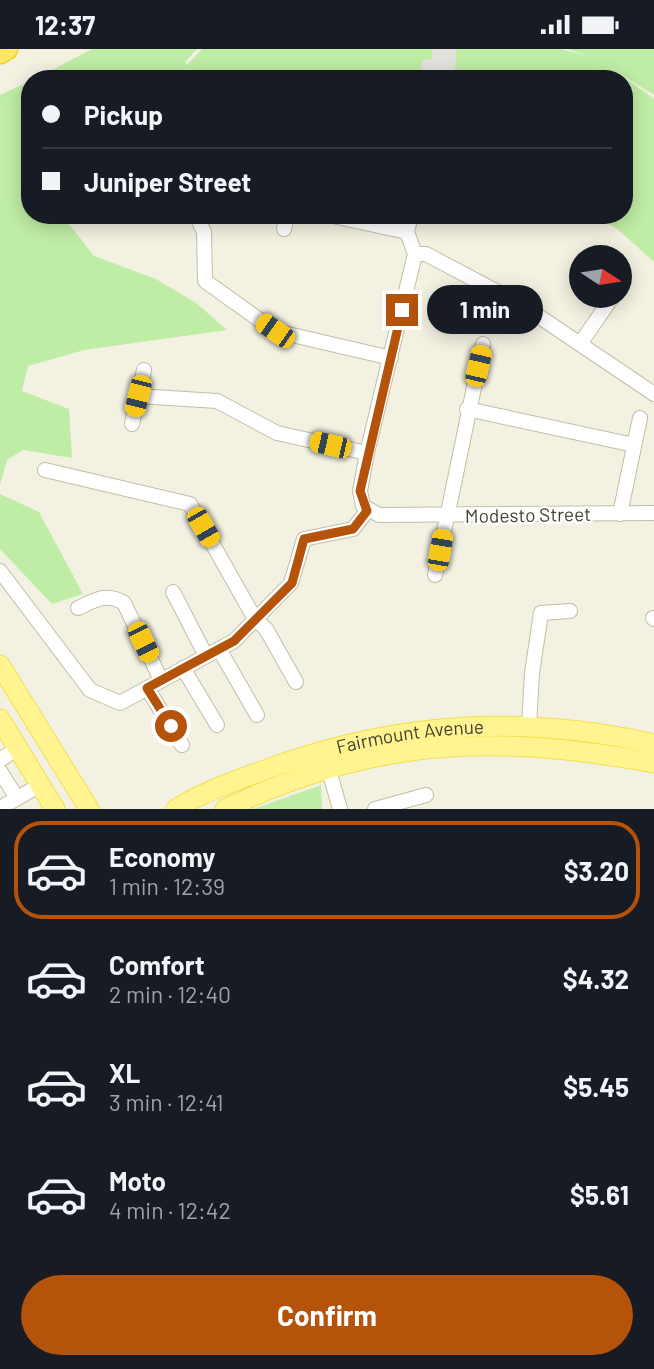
<!DOCTYPE html>
<html lang="en">
<head>
<meta charset="utf-8">
<style>
	:root { --surface:#171b24; --page:#242831; --text:#f1f3f6; --muted:#9ea1a6; --line:#363941; --accent:#b45309 }
	body { margin:0; font-family:Barlow,sans-serif; background:var(--page); color:var(--text); height:100vh; display:flex; flex-direction:column; font-size:26px; white-space:nowrap }
	* { box-sizing:border-box; margin:0 }
	p { font-size:23px; color:var(--muted) }
	.icon { flex:none; width:38px; height:38px; fill:none; stroke:currentColor; stroke-width:2; stroke-linecap:round; stroke-linejoin:round }
	.map { position:relative; height:760px; overflow:hidden }
	.side { display:flex; flex-direction:column; background:var(--surface); flex:1 }
	.side>* { flex:none }
	.guide { position:absolute; left:21px; top:21px; width:612px; height:154px; border-radius:28px; box-shadow:0 4px 18px #0003; display:grid; align-content:center; height:154px; padding:0 21px; background:var(--surface) }
	.needle { width:46px; rotate:102deg }
	.buttons { position:absolute; left:569px; top:196px; display:grid; gap:14px }
	.buttons a { display:grid; place-items:center; width:63px; height:63px; border-radius:50%; background:var(--surface); box-shadow:0 4px 18px #0003; font-size:35px }
	.end { position:absolute; width:32px; height:32px; margin:-16px; border:9px solid #b45309; background:#fff; box-shadow:0 0 0 4px #fff }
	.from { border-radius:50% }
	.bubble { position:absolute; height:49px; border-radius:24px; background:var(--surface); box-shadow:0 4px 18px #0003; font-size:23px; font-weight:700; line-height:49px; text-align:center }
	.car { position:absolute; width:21px; height:42px; margin:-21px -10px; border-radius:9px; box-shadow:0 0 5px 2px #0007; background:linear-gradient(#f5c518 24%,#345 0 40%,#f5c518 0 76%,#345 0 86%,#f5c518 0) }
	.guide b { display:flex; align-items:center; gap:24px; height:66px; font-size:26px }
	.guide b+b { border-top:2px solid var(--line) }
	.guide i { width:18px; height:18px; background:var(--text) }
	ul { padding:12px 0 0; list-style:none }
	li { display:flex; align-items:center; gap:21px; height:98px; margin:0 14px 10px; padding:0 7px; border:4px solid transparent; border-radius:28px }
	li div { flex:1 }
	li b { display:block; font-size:26px }
	li em { font-style:normal; font-weight:700 }
	li.selected { border-color:var(--accent) }
	li>.icon { width:63px; height:63px; stroke-width:1.5 }
	.button { display:flex; gap:14px; margin-top:auto; padding:14px 21px }
	.button a { flex:1; height:80px; border-radius:42px; background:var(--accent); color:#fff; font-size:28px; font-weight:700; line-height:80px; text-align:center }
	.status { display:flex; justify-content:space-between; align-items:center; height:49px; padding:0 35px; background:var(--surface); direction:ltr }
	.status svg { height:19px; fill:currentColor }
	.map>svg:first-child { display:block }
	.green { fill:#bfeda5 }
	.parking { fill:#e3e1db }
	.lines { fill:none; stroke-linecap:round; stroke-linejoin:round }
	.minor-casing { stroke:#c2bea6; stroke-width:16 }
	.major-casing { stroke:#f1df51; stroke-width:21 }
	.highway-casing { stroke:#efca1f; stroke-width:23 }
	.minor { stroke:#fff; stroke-width:14 }
	.major { stroke:#fff48f; stroke-width:19 }
	.highway { stroke:#ffe861; stroke-width:21 }
	.route { stroke:#b45309; stroke-width:9 }
	.labels { text-anchor:middle; stroke-width:5; stroke-linejoin:round; paint-order:stroke }
	.street-label { font-size:19px; fill:#454132; stroke:#fff }
</style>
</head>
<body>
<div class="status"><b>12:37</b><svg viewBox="0 0 49 12"><path d="M0 12V9h3v3zM5 12V6h3v6zM10 12V3h3v9zM15 12V0h3v12zM26 1h20v11H26zM47 4h2v5h-2z"/></svg></div>
<div class="map">
<svg width="654" height="760" viewBox="0 0 654 760">
	<rect width="100%" height="100%" fill="#f3f1e1"/>
	<g class="green">
		<polygon points="92,0 197,0 185,13 187,16 202,0 561,0 584,6 568,0 654,0 654,46 616,22 654,50 654,213 616,179 592,166 625,166 625,30 35,30"/>
		<polygon points="30,32 30,166 62,166 94,207 156,230 196,254 227,281 84,301 28,317 22,342 69,360 72,409 23,401 7,411 0,436 0,46"/>
		<polygon points="0,445 39,463 83,545 52,555 0,500"/>
		<polygon points="321,736 322,760 252,760 253,760"/>
	</g>
	<polygon class="parking" points="432,0 456,0 455,30 422,30 422,11 432,10"/>
	<g class="lines">
		<defs>
			<g id="minor">
				<polyline points="196,166 204,183 205,232 275,282 391,309"/>
				<polyline points="328,166 407,183"/>
				<polyline points="411,166 407,183 415,205 367,404 360,442 363,457 379,466 654,464"/>
				<polyline points="284,180 287,166"/>
				<polyline points="415,205 426,205 522,256 654,345"/>
				<polyline points="620,237 621,234"/>
				<polyline points="580,295 613,247"/>
				<polyline points="138,347 217,352 277,384 367,404"/>
				<polyline points="467,360 634,396"/>
				<polyline points="132,375 144,321"/>
				<polyline points="45,421 190,455 255,570 266,580 296,633"/>
				<polyline points="620,465 640,369"/>
				<polyline points="0,522 90,641 120,654 234,592 291,534 304,490 353,480 367,462"/>
				<polyline points="435,526 483,295"/>
				<polyline points="173,543 206,607"/>
				<path d="M 78,559 C 95,551 107,543 124,554 L 161,631"/>
				<polyline points="653,569 654,570"/>
				<polyline points="219,600 257,666"/>
				<polyline points="183,619 217,676"/>
				<polyline points="147,639 182,696"/>
				<polyline points="529,677 532,624 541,564 570,562"/>
				<polyline points="0,711 18,699"/>
				<polyline points="326,711 340,760"/>
				<polyline points="0,722 17,749"/>
				<polyline points="0,759 40,736"/>
				<polyline points="375,760 426,746"/>
			</g>
			<g id="major">
				<polyline points="0,616 89,760"/>
				<polyline points="0,670 55,760"/>
				<path id="s1" d="M 176,760 C 204,742 238,731 270,719 C 397,673 521,665 654,695"/>
				<path d="M 225,760 C 373,689 494,684 654,714"/>
			</g>
			<polyline id="highway" points="0,4 7,0"/>
		</defs>
		<use href="#minor" class="minor-casing"/>
		<use href="#major" class="major-casing"/>
		<use href="#highway" class="highway-casing"/>
		<use href="#minor" class="minor"/>
		<use href="#major" class="major"/>
		<use href="#highway" class="highway"/>
	</g>
	<g class="lines">
		<polyline class="route" points="171,677 147,639 234,592 292,534 304,490 353,480 367,462 360,442 402,261"/>
	</g>
	<g class="labels">
		<g class="street-label">
			<text transform="translate(528 466) rotate(-1)" y="7">Modesto Street</text>
			<text dy="7" stroke="none"><textPath href="#s1" startOffset="247">Fairmount Avenue</textPath></text>
		</g>
	</g>
</svg>
<div class="buttons">
<a><svg class="needle" viewBox="-14 -14 28 28"><path d="M0-13l5 13h-10z" fill="#e53935"/><path d="M0 13l5-13h-10z" fill="#9ea1a6"/></svg></a>
</div>
<i class="end from" style="left:171px;top:677px"></i>
<i class="end" style="left:402px;top:261px"></i>
<div class="bubble" style="left:427px;top:236px;width:116px">1 min</div>
<i class="car" style="left:275px;top:282px;rotate:305deg"></i>
<i class="car" style="left:478px;top:317px;rotate:13deg"></i>
<i class="car" style="left:138px;top:347px;rotate:194deg"></i>
<i class="car" style="left:330px;top:396px;rotate:283deg"></i>
<i class="car" style="left:203px;top:478px;rotate:150deg"></i>
<i class="car" style="left:440px;top:501px;rotate:10deg"></i>
<i class="car" style="left:143px;top:593px;rotate:154deg"></i>
<div class="guide">
<b><i class="from"></i>Pickup</b>
<b><i></i>Juniper Street</b>
</div>
</div>
<section class="side">
<ul>
<li class="selected"><svg class="icon" aria-label="car" viewBox="0 0 24 24"><path d="M5 17H2v-5l4-1 3-4h7l3 4 3 1v5h-3M9 17h6M6 11h13"/><circle cx="7" cy="17" r="2"/><circle cx="17" cy="17" r="2"/></svg><div><b>Economy</b><p>1 min · 12:39</p></div><em>$3.20</em></li>
<li><svg class="icon" aria-label="car" viewBox="0 0 24 24"><path d="M5 17H2v-5l4-1 3-4h7l3 4 3 1v5h-3M9 17h6M6 11h13"/><circle cx="7" cy="17" r="2"/><circle cx="17" cy="17" r="2"/></svg><div><b>Comfort</b><p>2 min · 12:40</p></div><em>$4.32</em></li>
<li><svg class="icon" aria-label="car" viewBox="0 0 24 24"><path d="M5 17H2v-5l4-1 3-4h7l3 4 3 1v5h-3M9 17h6M6 11h13"/><circle cx="7" cy="17" r="2"/><circle cx="17" cy="17" r="2"/></svg><div><b>XL</b><p>3 min · 12:41</p></div><em>$5.45</em></li>
<li><svg class="icon" aria-label="car" viewBox="0 0 24 24"><path d="M5 17H2v-5l4-1 3-4h7l3 4 3 1v5h-3M9 17h6M6 11h13"/><circle cx="7" cy="17" r="2"/><circle cx="17" cy="17" r="2"/></svg><div><b>Moto</b><p>4 min · 12:42</p></div><em>$5.61</em></li>
</ul>
<div class="button"><a>Confirm</a></div>
</section>
</body>
</html>
